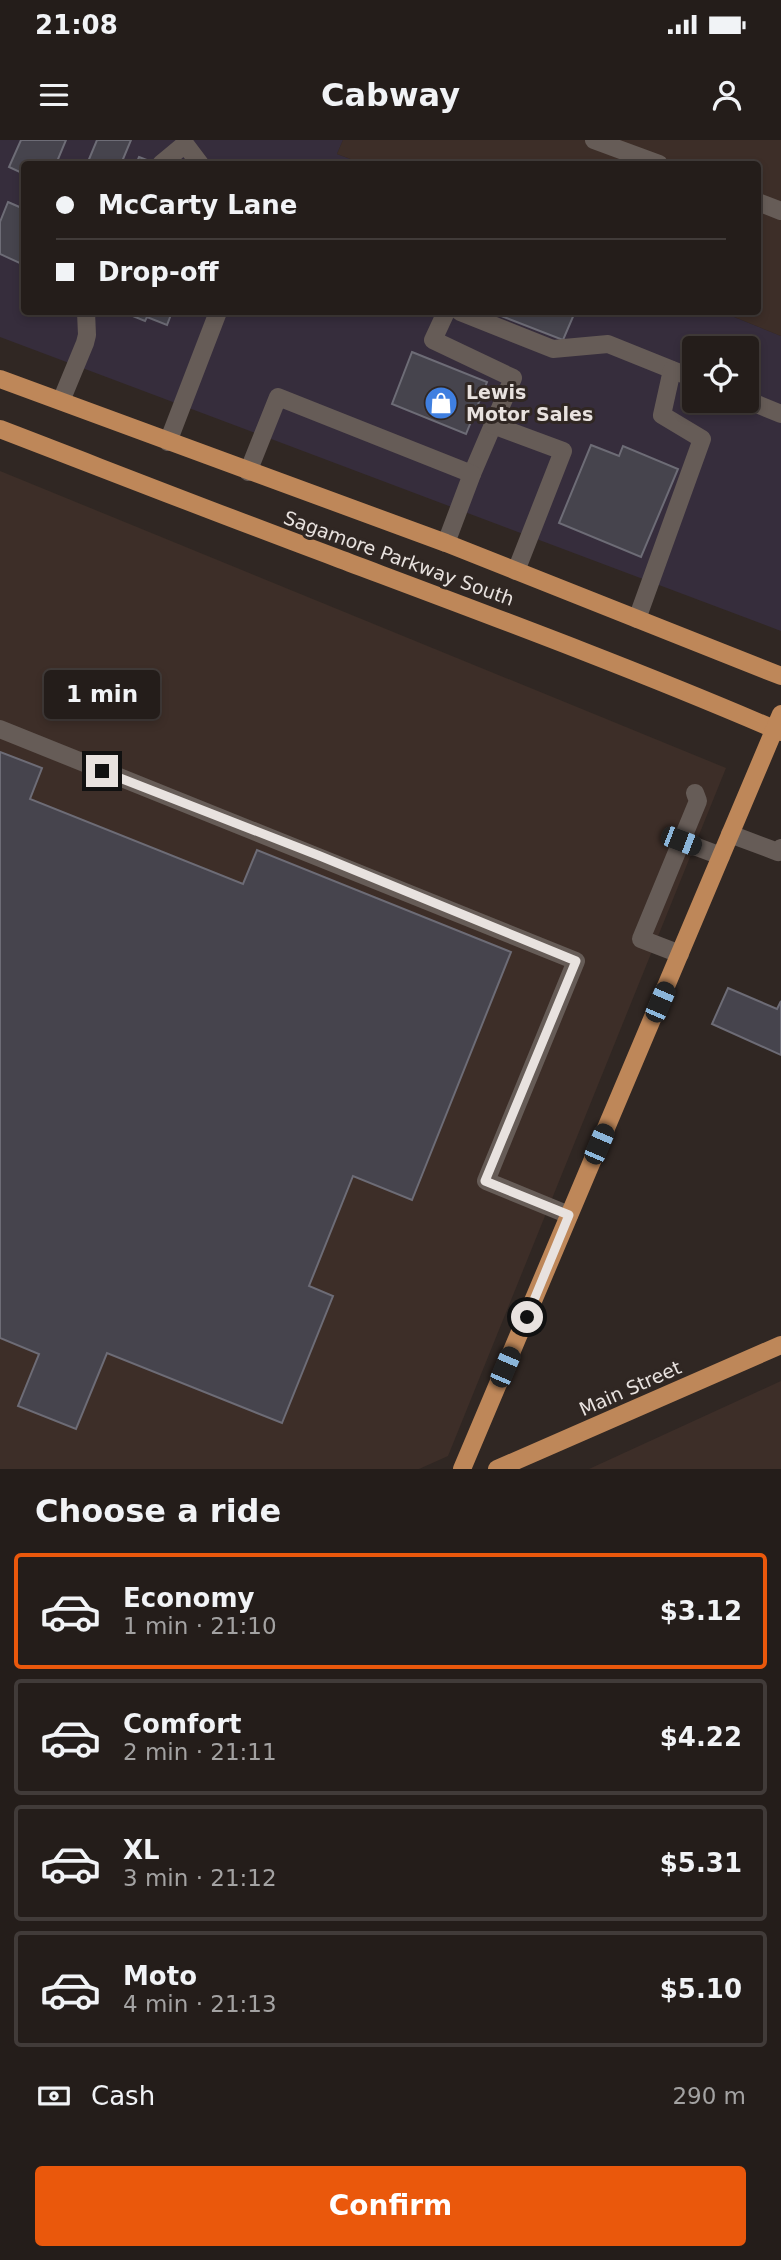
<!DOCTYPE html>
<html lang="en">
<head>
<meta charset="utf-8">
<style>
	:root { --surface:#241d1a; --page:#302a27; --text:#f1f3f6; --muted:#a3a2a2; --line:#413b39; --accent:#ea580c }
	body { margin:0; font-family:"DejaVu Sans",sans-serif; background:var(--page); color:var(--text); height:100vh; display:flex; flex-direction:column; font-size:26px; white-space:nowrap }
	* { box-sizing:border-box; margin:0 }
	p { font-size:23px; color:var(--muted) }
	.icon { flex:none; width:38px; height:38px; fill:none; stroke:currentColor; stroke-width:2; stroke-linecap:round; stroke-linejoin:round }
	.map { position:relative; height:1329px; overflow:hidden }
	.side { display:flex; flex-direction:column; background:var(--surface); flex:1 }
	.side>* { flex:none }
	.banner { position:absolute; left:21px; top:21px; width:740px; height:154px; border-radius:7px; box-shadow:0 4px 10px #0003,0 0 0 2px var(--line); display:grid; align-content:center; height:154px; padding:0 35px; background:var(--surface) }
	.fabs { position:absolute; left:682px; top:196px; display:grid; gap:14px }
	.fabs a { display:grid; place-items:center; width:77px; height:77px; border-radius:7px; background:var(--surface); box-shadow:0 4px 10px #0003,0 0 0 2px var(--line); font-size:35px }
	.end { position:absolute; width:32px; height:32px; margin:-16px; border:9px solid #e8e2df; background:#111; box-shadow:0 0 0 4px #111 }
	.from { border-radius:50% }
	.bubble { position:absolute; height:49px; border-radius:7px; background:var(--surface); box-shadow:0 4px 10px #0003,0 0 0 2px var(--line); font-size:23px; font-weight:700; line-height:49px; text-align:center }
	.car { position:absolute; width:21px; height:42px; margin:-21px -10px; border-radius:9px; box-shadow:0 0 5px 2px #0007; background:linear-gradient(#222 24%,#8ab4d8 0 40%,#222 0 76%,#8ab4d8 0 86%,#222 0) }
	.banner b { display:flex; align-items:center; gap:24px; height:66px; font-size:26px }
	.banner b+b { border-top:2px solid var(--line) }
	.banner i { width:18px; height:18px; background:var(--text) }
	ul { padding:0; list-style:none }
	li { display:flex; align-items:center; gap:21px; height:116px; margin:0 14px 10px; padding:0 21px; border:4px solid var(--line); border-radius:7px }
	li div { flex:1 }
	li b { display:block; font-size:26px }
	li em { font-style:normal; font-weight:700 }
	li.active { border-color:var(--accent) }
	li>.icon { width:63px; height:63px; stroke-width:1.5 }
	h2 { padding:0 35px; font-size:32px; line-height:84px }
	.pay { display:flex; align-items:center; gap:18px; height:77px; padding:0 35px; font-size:26px }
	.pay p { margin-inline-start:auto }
	.cta { display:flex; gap:14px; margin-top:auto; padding:14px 35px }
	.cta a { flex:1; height:80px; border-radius:7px; background:var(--accent); color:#fff; font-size:28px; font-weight:700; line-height:80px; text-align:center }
	.status { display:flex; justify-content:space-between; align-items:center; height:49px; padding:0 35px; background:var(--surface); direction:ltr }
	.status svg { height:19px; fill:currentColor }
	header { display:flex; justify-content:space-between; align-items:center; height:91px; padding:0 35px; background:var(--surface); font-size:32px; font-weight:700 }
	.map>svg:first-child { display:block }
	.commercial { fill:#362d3c; fill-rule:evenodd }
	.built { fill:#3d2e28 }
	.building { fill:#46444d; stroke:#6d6c76; stroke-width:2 }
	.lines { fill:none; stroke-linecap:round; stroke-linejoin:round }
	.minor { stroke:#665c57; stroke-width:18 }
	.major { stroke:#be8759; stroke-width:18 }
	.route { stroke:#e8e2df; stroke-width:9 }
	.labels { text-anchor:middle; stroke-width:6; stroke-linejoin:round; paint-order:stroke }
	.poi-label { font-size:19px; font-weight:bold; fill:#e8e2df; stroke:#302723; text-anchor:start }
	.street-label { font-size:19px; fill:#e8e2df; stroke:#302723 }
</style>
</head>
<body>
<div class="status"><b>21:08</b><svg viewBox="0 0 49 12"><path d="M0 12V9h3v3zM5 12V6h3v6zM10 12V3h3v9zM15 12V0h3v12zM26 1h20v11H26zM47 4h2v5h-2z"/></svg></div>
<header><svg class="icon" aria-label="menu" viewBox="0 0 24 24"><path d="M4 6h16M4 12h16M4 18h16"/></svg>Cabway<svg class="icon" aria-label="person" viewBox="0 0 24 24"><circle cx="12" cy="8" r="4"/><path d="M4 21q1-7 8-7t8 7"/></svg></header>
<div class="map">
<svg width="781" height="1329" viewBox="0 0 781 1329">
	<rect width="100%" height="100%" fill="#302723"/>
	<path class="commercial" d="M 0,0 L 343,0 L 337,14 L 364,24 L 24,24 L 24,172 L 722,172 L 781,196 L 781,491 L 0,197 ZM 695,208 L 747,208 L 747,261 L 695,261 Z"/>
	<g class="built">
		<polygon points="343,0 781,0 781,196 722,172 758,172 758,24 364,24 337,14"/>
		<polygon points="0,331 726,628 448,1316 419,1329 0,1329"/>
		<polygon points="781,1241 781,1329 589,1329"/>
	</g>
	<g class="building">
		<polygon points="21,0 66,0 56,24 24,24 24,34 9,27"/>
		<polygon points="97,0 131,0 121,24 87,24"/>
		<polygon points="139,17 157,24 136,24"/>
		<polygon points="8,62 24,69 24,125 0,114 0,82"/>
		<polygon points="131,172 172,172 167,185 147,177 145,181 130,175"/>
		<polygon points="491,172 575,172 563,200"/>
		<polygon points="412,212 487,242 466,294 392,264"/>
		<polygon points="591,305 619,316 623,306 678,329 641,417 559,383"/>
		<polygon points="0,612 42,628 30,659 243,744 257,710 511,812 412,1060 353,1036 309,1146 333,1156 282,1283 107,1213 76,1289 18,1266 39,1214 0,1198"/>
		<polygon points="728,848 777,869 781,861 781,915 712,884"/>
	</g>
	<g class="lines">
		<g class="minor">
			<polyline points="594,0 659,24"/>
			<polyline points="161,24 185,4 200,24"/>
			<polyline points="758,62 781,71"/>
			<polyline points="446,172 433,200 513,238 472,334"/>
			<polyline points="460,172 553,209 608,204 695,239"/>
			<polyline points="747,260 781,274"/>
			<polyline points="61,261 85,203 87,195 86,172"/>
			<polyline points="493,285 563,311 516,431"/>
			<polyline points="168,302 218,172"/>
			<polyline points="248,332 278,257 472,334 446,403"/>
			<polyline points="637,479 702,299 662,275 672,230"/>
			<polyline points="0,589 576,821 486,1041 569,1075"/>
			<polyline points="730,694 778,712 781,708"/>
			<polyline points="681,701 721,716"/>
			<polyline points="680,814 641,799 698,661 695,653"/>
		</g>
		<g class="major">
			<polyline points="0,239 446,403 781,536"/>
			<path d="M 0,289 C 112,332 224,376 337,418 C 486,474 635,529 781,592"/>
			<polyline points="462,1329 781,574"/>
			<polyline points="497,1329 781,1205"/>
		</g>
	</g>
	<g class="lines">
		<polyline class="route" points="102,631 320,716 576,821 485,1041 569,1075 527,1177"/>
	</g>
	<defs>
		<symbol id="shop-disc" viewBox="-11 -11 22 22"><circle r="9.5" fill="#3f7fe0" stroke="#302723"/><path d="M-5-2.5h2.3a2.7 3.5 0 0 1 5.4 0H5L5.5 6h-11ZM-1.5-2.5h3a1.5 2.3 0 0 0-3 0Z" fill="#fff"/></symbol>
	</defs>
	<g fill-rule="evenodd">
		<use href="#shop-disc" x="422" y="244" width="38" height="38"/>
	</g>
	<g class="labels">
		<g class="poi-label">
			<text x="466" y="259">Lewis<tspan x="466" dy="22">Motor Sales</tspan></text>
		</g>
		<g class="street-label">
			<text transform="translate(399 418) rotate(20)" y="7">Sagamore Parkway South</text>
			<text transform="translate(630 1248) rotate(-24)" y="7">Main Street</text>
		</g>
	</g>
</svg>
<div class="fabs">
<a><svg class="icon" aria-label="locate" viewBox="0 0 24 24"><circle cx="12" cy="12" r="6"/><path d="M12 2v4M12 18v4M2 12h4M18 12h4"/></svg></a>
</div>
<i class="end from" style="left:527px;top:1177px"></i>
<i class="end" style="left:102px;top:631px"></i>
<div class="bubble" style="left:44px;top:530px;width:116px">1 min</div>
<i class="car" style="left:681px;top:701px;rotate:111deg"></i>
<i class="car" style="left:660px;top:862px;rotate:23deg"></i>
<i class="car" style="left:599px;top:1004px;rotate:23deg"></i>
<i class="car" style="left:505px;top:1227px;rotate:23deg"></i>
<div class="banner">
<b><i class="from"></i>McCarty Lane</b>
<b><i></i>Drop-off</b>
</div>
</div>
<section class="side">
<h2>Choose a ride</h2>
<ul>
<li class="active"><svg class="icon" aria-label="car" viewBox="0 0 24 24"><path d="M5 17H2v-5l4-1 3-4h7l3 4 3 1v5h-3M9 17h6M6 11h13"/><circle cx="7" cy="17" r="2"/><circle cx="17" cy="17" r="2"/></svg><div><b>Economy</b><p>1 min · 21:10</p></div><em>$3.12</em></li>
<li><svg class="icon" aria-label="car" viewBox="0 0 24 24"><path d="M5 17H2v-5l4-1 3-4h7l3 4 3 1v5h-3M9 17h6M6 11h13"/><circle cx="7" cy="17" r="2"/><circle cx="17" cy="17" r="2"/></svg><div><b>Comfort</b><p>2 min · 21:11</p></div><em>$4.22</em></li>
<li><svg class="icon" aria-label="car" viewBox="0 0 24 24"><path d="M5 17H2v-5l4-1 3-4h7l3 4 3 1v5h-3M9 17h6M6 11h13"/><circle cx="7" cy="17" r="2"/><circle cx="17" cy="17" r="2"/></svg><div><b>XL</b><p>3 min · 21:12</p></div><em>$5.31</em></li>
<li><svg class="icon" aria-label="car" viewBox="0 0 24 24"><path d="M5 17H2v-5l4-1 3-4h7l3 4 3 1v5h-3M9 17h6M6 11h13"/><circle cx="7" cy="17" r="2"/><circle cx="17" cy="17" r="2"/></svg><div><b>Moto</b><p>4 min · 21:13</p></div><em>$5.10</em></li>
</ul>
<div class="pay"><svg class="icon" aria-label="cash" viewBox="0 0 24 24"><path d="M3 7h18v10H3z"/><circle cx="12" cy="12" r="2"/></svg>Cash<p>290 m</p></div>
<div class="cta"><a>Confirm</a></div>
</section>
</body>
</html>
